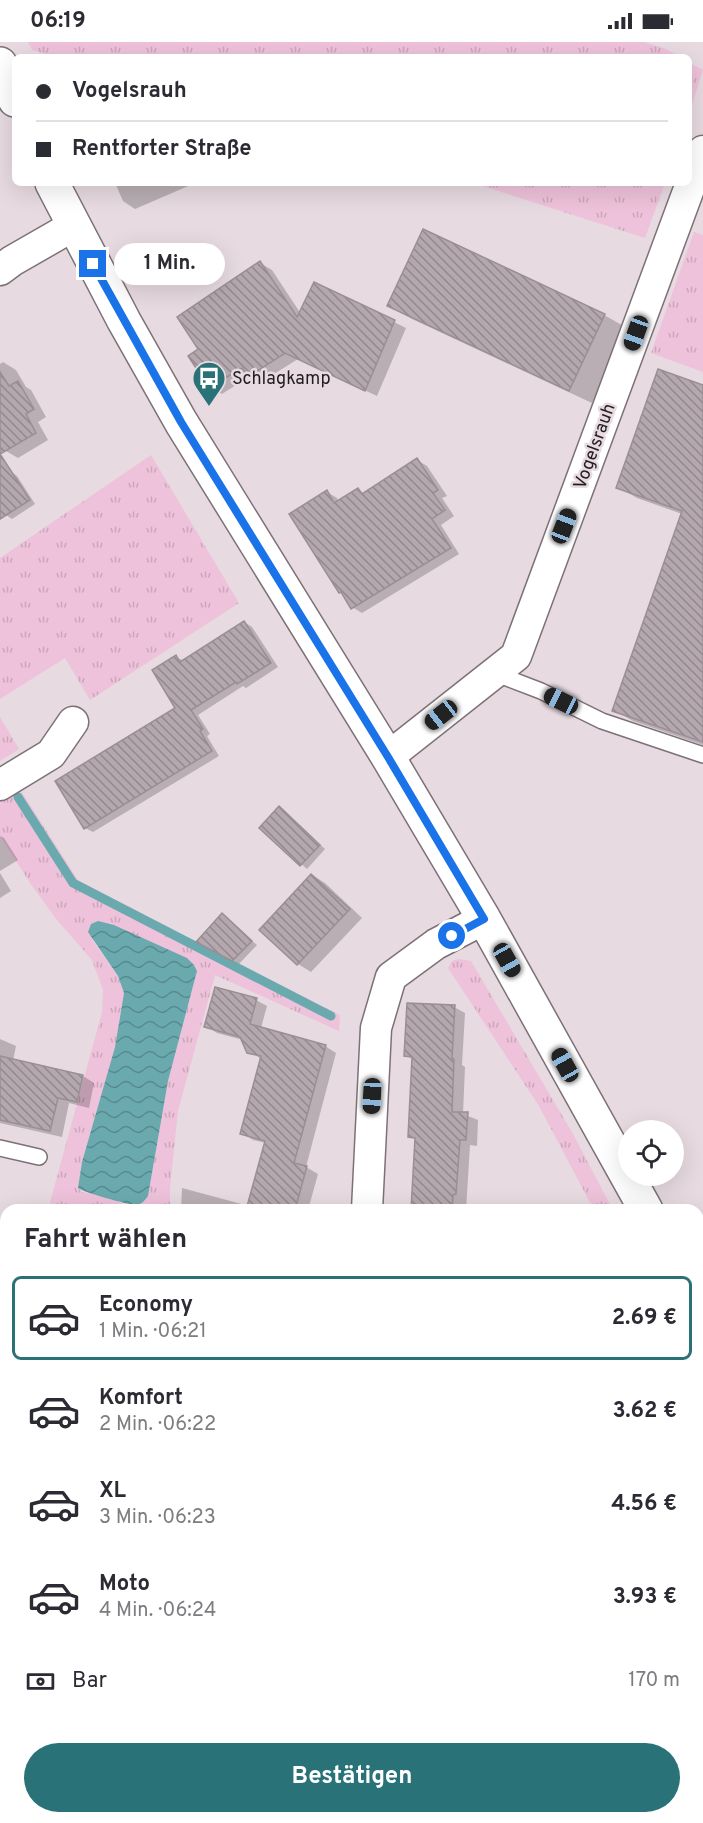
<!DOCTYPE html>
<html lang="de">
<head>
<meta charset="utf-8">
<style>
	:root { --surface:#fff; --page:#f2f2f3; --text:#2b2b33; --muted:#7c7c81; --line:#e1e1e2; --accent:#287278 }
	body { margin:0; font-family:Overpass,sans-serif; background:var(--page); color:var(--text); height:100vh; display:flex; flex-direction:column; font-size:22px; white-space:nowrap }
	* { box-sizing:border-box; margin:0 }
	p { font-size:20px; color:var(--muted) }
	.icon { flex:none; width:33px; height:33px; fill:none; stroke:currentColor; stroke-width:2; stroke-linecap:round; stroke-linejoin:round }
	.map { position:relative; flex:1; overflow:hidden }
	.drawer { position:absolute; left:0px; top:1162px; width:704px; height:620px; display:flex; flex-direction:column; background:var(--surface); border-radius:18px 18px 0 0; box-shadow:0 6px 24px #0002 }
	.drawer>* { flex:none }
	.top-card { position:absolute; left:12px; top:12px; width:680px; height:132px; border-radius:9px; box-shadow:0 6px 24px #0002; display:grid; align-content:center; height:132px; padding:0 24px; background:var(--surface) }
	.fabs { position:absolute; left:618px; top:1078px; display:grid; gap:12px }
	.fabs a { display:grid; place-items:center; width:66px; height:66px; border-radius:50%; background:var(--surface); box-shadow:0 6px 24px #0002; font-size:30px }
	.end { position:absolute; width:27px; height:27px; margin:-14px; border:8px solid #1a73e8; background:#fff; box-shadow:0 0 0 3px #fff }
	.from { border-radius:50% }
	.bubble { position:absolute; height:42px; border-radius:21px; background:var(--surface); box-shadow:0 6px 24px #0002; font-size:20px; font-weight:700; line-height:42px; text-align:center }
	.car { position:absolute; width:18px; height:36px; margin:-18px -9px; border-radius:8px; box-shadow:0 0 4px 2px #0007; background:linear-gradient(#222 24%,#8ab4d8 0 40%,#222 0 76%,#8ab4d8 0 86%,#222 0) }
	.top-card b { display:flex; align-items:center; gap:21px; height:57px; font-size:22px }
	.top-card b+b { border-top:2px solid var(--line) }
	.top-card i { width:15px; height:15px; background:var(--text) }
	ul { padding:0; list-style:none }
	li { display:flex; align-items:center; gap:18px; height:84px; margin:0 12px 9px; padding:0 12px; border:3px solid transparent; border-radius:9px }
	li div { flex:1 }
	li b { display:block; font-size:22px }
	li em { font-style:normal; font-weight:700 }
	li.current { border-color:var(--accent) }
	li>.icon { width:54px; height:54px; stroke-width:1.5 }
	h2 { padding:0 24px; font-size:27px; line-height:72px }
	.pay { display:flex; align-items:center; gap:15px; height:66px; padding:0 24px; font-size:22px }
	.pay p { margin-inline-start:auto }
	.cta { display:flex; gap:12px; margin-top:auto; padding:12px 24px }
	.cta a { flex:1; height:69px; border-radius:36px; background:var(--accent); color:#fff; font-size:24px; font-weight:700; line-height:69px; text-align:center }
	.status { display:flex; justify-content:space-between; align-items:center; height:42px; padding:0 30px; background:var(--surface); direction:ltr }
	.status svg { height:16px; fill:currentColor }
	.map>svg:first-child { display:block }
	.grass { fill:url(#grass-tufts); fill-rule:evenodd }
	.park { fill:url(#park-dots) }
	.water { fill:url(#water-waves) }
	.shadow { fill:#0003 }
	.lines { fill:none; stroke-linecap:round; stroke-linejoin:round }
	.stream { stroke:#6aaaaf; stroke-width:9 }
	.building { fill:url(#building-back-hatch); stroke:#9a8f95; stroke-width:1.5 }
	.lane-casing { stroke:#7c7177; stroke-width:18 }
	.street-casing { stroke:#7c7177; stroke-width:33 }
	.secondary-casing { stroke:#7c7177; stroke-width:36 }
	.lane { stroke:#fff; stroke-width:15 }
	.street { stroke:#fff; stroke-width:30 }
	.secondary { stroke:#fff; stroke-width:33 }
	.route { stroke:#1a73e8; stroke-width:8 }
	.labels { text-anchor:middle; stroke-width:5; stroke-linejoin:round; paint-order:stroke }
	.poi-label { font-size:18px; fill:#221d20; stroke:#e7dae1; text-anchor:start }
	.street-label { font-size:18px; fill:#221d20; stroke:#e7dae1 }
</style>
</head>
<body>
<div class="status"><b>06:19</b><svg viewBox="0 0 49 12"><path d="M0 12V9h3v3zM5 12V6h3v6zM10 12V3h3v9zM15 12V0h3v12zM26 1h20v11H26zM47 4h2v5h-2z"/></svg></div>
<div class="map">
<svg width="703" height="1781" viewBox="0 0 703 1781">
	<defs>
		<pattern id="grass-tufts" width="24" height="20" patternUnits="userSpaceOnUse" patternTransform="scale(1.5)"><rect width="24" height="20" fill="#eec2da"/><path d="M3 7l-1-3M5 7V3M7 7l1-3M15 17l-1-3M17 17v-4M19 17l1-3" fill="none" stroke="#cca6bb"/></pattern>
		<pattern id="park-dots" width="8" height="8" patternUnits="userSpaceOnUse" patternTransform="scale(1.5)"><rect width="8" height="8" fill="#eec2da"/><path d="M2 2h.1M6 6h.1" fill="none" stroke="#cca6bb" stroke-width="1.8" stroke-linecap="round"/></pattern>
		<pattern id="water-waves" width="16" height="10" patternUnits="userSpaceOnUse" patternTransform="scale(1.5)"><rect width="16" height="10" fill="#6aaaaf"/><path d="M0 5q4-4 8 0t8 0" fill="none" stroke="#578a8e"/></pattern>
		<pattern id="building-back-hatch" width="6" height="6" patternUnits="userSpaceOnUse" patternTransform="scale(1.5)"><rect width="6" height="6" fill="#b4a8ae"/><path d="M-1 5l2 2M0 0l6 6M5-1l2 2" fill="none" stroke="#92888d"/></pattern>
	</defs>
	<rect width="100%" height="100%" fill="#e7dae1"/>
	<g class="grass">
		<polygon points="28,0 644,0 666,7 680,15 56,15 32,8"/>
		<polygon points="688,20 703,28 689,72 688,72"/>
		<polygon points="473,141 665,141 645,196"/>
		<polygon points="694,190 703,193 703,330 651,311"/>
		<polygon points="151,413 239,561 90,658 65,616 0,657 0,516"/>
		<polygon points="0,675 19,707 0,719"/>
		<path d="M 18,744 L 78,838 L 220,913 L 340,973 L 339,989 L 215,933 L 178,1069 L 170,1146 L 170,1168 L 48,1168 L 102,970 L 103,948 L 92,918 L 57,878 L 30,841 L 0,794 L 0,755 ZM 92,898 L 197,929 L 168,1039 L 148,1154 L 125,1163 L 109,1155 L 82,1150 L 78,1146 L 82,1120 L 115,1005 L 124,951 L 118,934 Z"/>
		<polygon points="459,917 471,919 573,1092 613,1168 594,1168 539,1064 448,926 452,919"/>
		<polygon points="698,1336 703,1347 703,1387 698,1375"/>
	</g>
	<polygon class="park" points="0,1758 6,1760 6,1776 38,1776 45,1781 0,1781"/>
	<path class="water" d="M 98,879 L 114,883 L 187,916 L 194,923 L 197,929 L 168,1039 L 148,1154 C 145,1158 142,1162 137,1163 C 132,1164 82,1150 78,1146 L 82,1120 L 115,1005 L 124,951 L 118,934 L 88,890 L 91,882 Z"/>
	<g class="shadow">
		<polygon points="115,141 192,141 193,142 135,167 123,159"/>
		<polygon points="260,221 272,228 301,272 394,280 406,286 377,354 298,317 261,340 250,334 222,352 210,345 190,314 200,308"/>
		<polygon points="389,264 604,273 627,286 592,361 412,277"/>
		<polygon points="3,320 16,328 26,345 31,348 46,375 38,380 48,398 18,416 6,409 0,400 0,322"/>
		<polygon points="703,344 703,703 633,679 614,668 682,472 637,456 618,445"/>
		<polygon points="417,418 427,424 447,454 442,456 454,474 441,483 459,512 362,571 352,565 344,552 340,550 327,450 337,456 339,460 358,448 365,452"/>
		<polygon points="11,430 17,434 35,462 12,477 6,473 0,464 0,437"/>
		<polygon points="244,580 252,585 278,625 246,646 243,644 198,673 210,692 207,694 219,714 93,790 85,786 177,666 176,615 184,619"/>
		<polygon points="279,766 325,807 307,827 261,786"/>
		<polygon points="0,794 4,796 18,818 0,829"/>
		<polygon points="0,831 11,849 0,856"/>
		<polygon points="312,833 325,841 362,876 311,930 298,922 261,888"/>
		<polygon points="222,873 257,903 239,922 198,900"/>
		<polygon points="256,958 267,964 261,986 325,1004 336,1011 306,1125 318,1132 308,1168 181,1168 182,1146 249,1164 266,1101 253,1098 242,1091 261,1017 249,1009 243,998 217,991 206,984"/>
		<polygon points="454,965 465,971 462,1023 465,1025 463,1072 478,1078 477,1104 470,1103 466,1168 413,1168 417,1098 410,1094 414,1018 406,1013"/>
		<polygon points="0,997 16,1004 13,1019 83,1034 94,1041 89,1066 69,1061 62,1095 0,1081"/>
		<polygon points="0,1186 6,1187 6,1247 0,1246"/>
		<polygon points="0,1390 6,1392 6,1465 0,1462"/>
		<polygon points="698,1536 703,1536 702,1754 698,1752"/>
		<polygon points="42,1776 89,1776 96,1781 49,1781"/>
		<polygon points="219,1776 304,1776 310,1781 225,1781"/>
		<polygon points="447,1776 485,1776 486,1781 448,1781"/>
	</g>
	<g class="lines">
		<polyline class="stream" points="18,755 73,841 331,974"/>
	</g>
	<g class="building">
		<polygon points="423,187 605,272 569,349 387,264"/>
		<polygon points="260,219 297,275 314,240 395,278 365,349 285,311 248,335 242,326 209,346 188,314 198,307 177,275"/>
		<polygon points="658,327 703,343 703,700 612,669 682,469 616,446"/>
		<polygon points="0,330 9,344 18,339 34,367 26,372 36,391 0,412 30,458 0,477"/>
		<polygon points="417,416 438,448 433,451 445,468 432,477 451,506 351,567 341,550 339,551 289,472 327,448 334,461 358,446 362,452"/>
		<polygon points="244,579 271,621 237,642 236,640 191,668 203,687 200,689 212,709 84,787 55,739 175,666 152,628 176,613 180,620"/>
		<polygon points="279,764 320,803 300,824 259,786"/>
		<polygon points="311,832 350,867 297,923 259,888"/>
		<polygon points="222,871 252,899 232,919 196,900"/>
		<polygon points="215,945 257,956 250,982 326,1003 294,1121 307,1124 295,1168 246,1168 265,1099 240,1092 261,1014 247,1011 240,995 204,985"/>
		<polygon points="407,961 455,963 452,1017 454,1017 452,1070 468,1070 466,1098 460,1098 456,1152 453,1153 452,1168 411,1168 415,1096 408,1095 412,1015 404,1014"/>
		<polygon points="0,1014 83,1033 77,1060 58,1056 50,1089 0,1078"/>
	</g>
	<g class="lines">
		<defs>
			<g id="lane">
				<polyline points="494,631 541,649 602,679 703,713"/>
				<polyline points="0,1106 39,1115"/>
				<polyline points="0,1280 6,1285"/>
			</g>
			<g id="street">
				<polyline points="0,228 12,219 73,184"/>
				<polyline points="388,715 516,614 703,109"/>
				<polyline points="0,743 51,712 73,680"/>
				<polyline points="367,1168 376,986 391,935 436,902 484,877"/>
				<polyline points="0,1495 6,1499"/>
				<polyline points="358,1776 363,1781"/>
			</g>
			<g id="secondary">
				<polyline points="0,22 15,58"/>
				<polyline points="52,141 124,279 181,380 388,715 484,877 646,1168"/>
				<polyline points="698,1261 703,1273"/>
			</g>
		</defs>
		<use href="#lane" class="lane-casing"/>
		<use href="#street" class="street-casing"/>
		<use href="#secondary" class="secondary-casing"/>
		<use href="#lane" class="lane"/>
		<use href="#street" class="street"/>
		<use href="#secondary" class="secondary"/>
	</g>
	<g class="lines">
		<polyline class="route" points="93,222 181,380 388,715 484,877 452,894"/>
	</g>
	<defs>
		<symbol id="bus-pin" viewBox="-11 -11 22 30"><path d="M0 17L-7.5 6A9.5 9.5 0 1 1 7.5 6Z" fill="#287278" stroke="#e7dae1"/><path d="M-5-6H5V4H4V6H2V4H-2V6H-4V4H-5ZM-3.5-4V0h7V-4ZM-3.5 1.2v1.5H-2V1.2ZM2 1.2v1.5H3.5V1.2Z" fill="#fff"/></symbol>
	</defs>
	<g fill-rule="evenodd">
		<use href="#bus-pin" x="190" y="317" width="38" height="52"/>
	</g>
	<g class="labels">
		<g class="poi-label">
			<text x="232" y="342">Schlagkamp</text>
		</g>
		<g class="street-label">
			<text transform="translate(594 404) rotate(-70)" y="6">Vogelsrauh</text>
		</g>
	</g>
</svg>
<div class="fabs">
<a><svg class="icon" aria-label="locate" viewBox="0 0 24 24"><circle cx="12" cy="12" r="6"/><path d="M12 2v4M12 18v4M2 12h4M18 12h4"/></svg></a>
</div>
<i class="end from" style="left:452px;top:894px"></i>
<i class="end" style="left:93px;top:222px"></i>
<div class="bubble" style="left:114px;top:201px;width:111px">1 Min.</div>
<i class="car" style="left:636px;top:291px;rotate:200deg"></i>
<i class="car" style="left:564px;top:484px;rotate:21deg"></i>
<i class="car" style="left:561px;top:659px;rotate:296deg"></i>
<i class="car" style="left:441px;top:673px;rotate:232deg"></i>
<i class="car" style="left:507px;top:918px;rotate:151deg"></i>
<i class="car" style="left:565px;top:1023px;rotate:331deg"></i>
<i class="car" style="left:372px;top:1054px;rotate:183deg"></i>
<div class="top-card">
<b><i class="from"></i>Vogelsrauh</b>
<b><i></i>Rentforter Straße</b>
</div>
<section class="drawer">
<h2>Fahrt wählen</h2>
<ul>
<li class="current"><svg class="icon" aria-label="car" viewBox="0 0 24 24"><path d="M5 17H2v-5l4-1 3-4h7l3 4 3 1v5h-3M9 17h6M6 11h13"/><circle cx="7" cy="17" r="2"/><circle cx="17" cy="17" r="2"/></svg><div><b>Economy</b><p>1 Min. · 06:21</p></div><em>2.69 €</em></li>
<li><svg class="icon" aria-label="car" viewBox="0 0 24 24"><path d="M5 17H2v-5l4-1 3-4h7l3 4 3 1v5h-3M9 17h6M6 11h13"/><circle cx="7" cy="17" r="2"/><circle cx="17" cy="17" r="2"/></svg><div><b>Komfort</b><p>2 Min. · 06:22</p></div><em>3.62 €</em></li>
<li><svg class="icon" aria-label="car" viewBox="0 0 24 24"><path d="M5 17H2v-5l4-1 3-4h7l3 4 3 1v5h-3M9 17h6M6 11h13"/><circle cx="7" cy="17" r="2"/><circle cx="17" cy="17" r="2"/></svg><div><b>XL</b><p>3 Min. · 06:23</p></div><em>4.56 €</em></li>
<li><svg class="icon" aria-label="car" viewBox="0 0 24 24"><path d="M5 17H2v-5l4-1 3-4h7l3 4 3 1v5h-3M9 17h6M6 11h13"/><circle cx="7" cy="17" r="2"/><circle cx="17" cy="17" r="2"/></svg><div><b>Moto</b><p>4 Min. · 06:24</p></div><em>3.93 €</em></li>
</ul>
<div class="pay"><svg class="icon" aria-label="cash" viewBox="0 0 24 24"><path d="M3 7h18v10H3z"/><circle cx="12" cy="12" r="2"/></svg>Bar<p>170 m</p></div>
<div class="cta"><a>Bestätigen</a></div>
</section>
</div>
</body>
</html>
